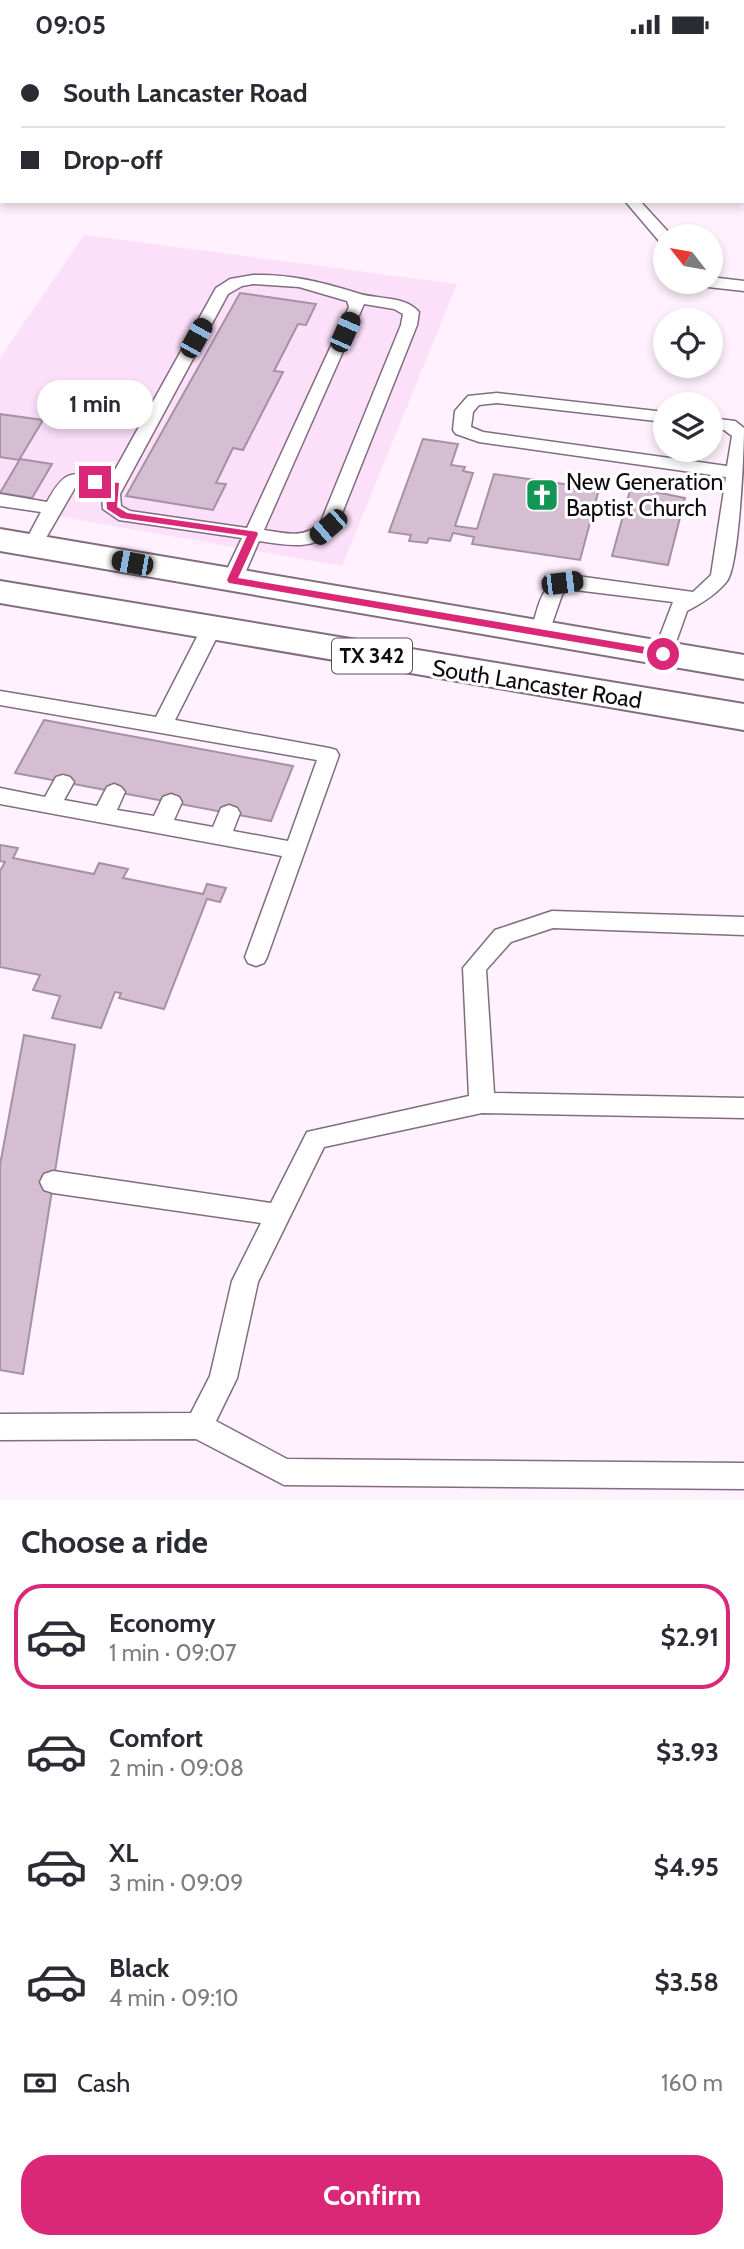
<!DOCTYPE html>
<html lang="en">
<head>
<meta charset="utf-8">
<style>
	:root { --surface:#fff; --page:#f2f2f3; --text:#2b2b33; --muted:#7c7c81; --line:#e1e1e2; --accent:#db2777 }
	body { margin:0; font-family:Cabin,sans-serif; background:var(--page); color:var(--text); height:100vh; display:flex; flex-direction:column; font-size:26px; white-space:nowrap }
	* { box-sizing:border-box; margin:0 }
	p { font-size:23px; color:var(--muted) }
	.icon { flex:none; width:38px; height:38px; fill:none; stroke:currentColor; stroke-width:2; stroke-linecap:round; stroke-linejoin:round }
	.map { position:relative; height:1451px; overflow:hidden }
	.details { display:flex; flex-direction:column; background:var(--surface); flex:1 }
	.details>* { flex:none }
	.banner { position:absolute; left:0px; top:0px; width:746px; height:154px; box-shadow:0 4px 10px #0003; display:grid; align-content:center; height:154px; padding:0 21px; background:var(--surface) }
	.needle { width:46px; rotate:301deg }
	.controls { position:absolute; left:653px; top:175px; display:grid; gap:14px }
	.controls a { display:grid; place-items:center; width:70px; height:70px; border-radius:50%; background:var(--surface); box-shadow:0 4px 10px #0003; font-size:35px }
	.end { position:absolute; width:32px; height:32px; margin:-16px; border:9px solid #db2777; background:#fff; box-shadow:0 0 0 4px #fff }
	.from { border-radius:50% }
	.bubble { position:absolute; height:49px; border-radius:24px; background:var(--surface); box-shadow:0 4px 10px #0003; font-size:23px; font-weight:700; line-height:49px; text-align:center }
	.car { position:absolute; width:21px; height:42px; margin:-21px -10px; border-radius:9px; box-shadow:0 0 5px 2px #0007; background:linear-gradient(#222 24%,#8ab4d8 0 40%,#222 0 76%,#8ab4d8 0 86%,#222 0) }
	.banner b { display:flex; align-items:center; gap:24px; height:66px; font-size:26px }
	.banner b+b { border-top:2px solid var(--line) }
	.banner i { width:18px; height:18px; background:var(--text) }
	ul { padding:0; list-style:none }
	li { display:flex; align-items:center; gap:21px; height:105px; margin:0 14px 10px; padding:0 7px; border:4px solid transparent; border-radius:28px }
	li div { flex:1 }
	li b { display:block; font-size:26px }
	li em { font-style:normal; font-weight:700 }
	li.active { border-color:var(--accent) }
	li>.icon { width:63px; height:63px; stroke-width:1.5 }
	h2 { padding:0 21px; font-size:32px; line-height:84px }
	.pay { display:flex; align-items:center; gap:18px; height:77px; padding:0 21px; font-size:26px }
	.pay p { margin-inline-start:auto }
	.action { display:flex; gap:14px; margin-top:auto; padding:14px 21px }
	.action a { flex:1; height:80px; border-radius:28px; background:var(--accent); color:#fff; font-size:28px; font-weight:700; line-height:80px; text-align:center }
	.status { display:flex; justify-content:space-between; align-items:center; height:49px; padding:0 35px; background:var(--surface); direction:ltr }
	.status svg { height:19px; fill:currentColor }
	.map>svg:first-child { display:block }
	.built { fill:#fcdff9 }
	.building { fill:#d5bed2; stroke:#a691a4; stroke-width:2 }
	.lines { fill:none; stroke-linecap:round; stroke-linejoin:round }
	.lane-casing { stroke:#816d7f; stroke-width:3 }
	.street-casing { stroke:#816d7f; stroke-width:4 }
	.primary-casing { stroke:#816d7f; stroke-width:4 }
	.lane { fill:#fff; fill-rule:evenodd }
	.street { fill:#fff; fill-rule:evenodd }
	.primary { fill:#fff; fill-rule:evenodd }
	.route { fill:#db2777 }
	.labels { text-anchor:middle; stroke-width:6; stroke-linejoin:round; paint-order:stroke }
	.shield { fill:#fff; stroke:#585358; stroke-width:2 }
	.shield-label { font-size:21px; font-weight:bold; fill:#100910 }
	.poi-label { font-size:23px; fill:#100910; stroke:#fff; text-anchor:start }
	.street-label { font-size:23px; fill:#100910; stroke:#fff }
</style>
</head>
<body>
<div class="status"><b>09:05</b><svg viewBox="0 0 49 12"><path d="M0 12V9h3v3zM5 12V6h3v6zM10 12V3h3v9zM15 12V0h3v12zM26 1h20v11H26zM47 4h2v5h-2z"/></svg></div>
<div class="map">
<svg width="744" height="1451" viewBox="0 0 744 1451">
	<rect width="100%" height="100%" fill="#fff1fd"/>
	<polygon class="built" points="84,186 457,235 342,517 0,457 0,309"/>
	<g class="building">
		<polygon points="240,244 316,255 306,276 298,275 274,322 283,323 243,401 233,399 216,434 226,435 213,461 126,447"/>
		<polygon points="0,365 43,371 19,411 0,408"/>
		<polygon points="423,390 458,395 451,416 465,418 463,422 473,424 455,477 477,480 494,425 599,440 580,511 472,495 474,488 453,484 450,492 429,489 427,494 409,492 411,486 389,483"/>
		<polygon points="20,410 52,415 32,449 0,444"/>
		<polygon points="631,438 685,449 668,516 612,507"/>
		<polygon points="44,671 293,717 271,772 15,724"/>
		<polygon points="0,796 18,799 13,809 94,825 99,814 128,820 123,829 203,845 207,835 226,839 220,853 207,850 164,960 119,949 121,944 115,943 101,979 52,969 60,947 33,941 40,926 0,918 0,822 5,813 0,812"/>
		<polygon points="24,986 75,996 23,1325 0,1321 0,1116"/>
	</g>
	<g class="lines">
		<defs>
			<g id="lane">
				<polygon points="625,152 640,152 672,187 665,187 665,194 659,192"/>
				<path d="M 253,226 C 290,225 322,233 357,244 C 377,251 404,246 419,263 L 417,276 L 335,482 C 311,502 288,496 259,492 L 242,531 L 239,535 L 225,535 L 222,531 L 242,489 L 119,471 L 103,460 L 102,445 L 105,440 L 76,437 L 39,501 L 25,501 L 23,497 L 41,463 L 0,457 L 0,445 L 47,453 C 67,416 73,425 110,430 L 216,239 L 230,230 ZM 253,235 L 299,238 L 347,252 L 349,258 L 247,479 L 130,462 L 121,457 L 120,445 L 228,245 L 242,237 ZM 364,255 L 394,260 L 403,265 L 401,276 L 320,475 C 302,490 286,484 264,481 Z"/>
				<polygon points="710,228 744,232 744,242 708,238 700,233 710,233"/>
				<path d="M 497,344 L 665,363 L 665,373 L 497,354 L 479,356 L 473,363 L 471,378 L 483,383 L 727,417 L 732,387 L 724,381 L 710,379 L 710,369 L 735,372 L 744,379 C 744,403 739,517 727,532 C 717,545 702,554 687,562 L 670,610 L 656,610 L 653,605 L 673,553 L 567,540 L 562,546 L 547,589 L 533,589 L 530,584 C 541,553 539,529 577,527 L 693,543 L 711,526 L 726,428 L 479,393 L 456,385 L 453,381 L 455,362 L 468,347 Z"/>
				<polygon points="211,574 218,575 221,580 175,671 329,699 336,701 339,706 267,908 264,914 256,917 248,914 245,908 282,807 0,755 0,739 45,748 56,728 63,726 70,728 74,733 64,751 97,757 107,738 114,735 121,738 125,743 117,761 154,767 163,748 171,745 179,748 182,753 174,771 213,778 221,759 229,756 237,759 240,764 233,782 288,792 317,711 0,656 0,642 156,668 201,580 204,575"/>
				<polygon points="552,862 744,868 744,886 553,879 511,893 486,921 494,1044 744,1049 744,1069 482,1064 324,1098 258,1233 237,1329 216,1372 287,1410 744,1414 744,1440 284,1436 196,1390 0,1391 0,1365 191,1364 210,1327 232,1232 261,1174 53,1144 44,1141 40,1133 44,1125 53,1122 271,1154 307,1083 469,1047 463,919 495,881"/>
			</g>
			<polygon id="street" points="449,0 488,0 489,2 451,2"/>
			<g id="primary">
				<polygon points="0,480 744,606 744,630 0,502"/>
				<polygon points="0,532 744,655 744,681 0,554"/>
			</g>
		</defs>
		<use href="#lane" class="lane-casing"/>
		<use href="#street" class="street-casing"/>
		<use href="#primary" class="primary-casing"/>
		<use href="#lane" class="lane"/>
		<use href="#street" class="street"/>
		<use href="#primary" class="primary"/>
	</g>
	<polygon class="route" points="91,431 119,434 117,458 127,464 257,483 258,485 238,529 663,601 668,605 663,608 229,534 227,531 247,487 121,469 107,460 106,445 109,438 91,436"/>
	<defs>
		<symbol id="church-square" viewBox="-11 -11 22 22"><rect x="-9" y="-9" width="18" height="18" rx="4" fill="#139655" stroke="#fff"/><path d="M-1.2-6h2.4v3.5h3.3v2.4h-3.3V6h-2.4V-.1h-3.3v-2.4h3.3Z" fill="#fff"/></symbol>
	</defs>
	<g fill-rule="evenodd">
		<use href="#church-square" x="523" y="427" width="38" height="38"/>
	</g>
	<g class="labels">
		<rect class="shield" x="332" y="589.5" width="80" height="35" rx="5"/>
		<g class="shield-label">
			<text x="372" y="614">TX 342</text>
		</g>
		<g class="poi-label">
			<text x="566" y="441">New Generation<tspan x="566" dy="26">Baptist Church</tspan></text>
		</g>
		<g class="street-label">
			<text transform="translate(537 635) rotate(9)" y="8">South Lancaster Road</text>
		</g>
	</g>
</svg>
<div class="controls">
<a><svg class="needle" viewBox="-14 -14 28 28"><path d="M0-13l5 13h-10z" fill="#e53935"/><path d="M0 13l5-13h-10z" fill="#7c7c81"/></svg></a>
<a><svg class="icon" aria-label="locate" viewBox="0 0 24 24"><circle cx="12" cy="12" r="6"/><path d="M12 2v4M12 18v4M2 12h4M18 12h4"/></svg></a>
<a><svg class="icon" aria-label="layers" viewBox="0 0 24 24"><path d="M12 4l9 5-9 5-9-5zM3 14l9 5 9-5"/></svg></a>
</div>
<i class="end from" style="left:663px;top:605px"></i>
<i class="end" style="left:95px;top:433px"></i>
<div class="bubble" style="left:37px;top:331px;width:116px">1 min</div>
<i class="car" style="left:345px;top:283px;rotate:24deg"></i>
<i class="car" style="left:196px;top:289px;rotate:29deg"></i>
<i class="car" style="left:328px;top:478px;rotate:229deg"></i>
<i class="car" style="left:132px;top:514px;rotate:280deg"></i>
<i class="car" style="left:562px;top:534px;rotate:83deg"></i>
<div class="banner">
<b><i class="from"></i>South Lancaster Road</b>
<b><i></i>Drop-off</b>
</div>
</div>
<section class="details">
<h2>Choose a ride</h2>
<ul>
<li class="active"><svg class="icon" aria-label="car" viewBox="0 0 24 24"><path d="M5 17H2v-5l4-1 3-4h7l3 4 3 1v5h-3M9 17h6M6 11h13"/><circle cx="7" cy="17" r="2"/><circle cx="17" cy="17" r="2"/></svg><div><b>Economy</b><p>1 min · 09:07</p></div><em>$2.91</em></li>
<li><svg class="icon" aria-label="car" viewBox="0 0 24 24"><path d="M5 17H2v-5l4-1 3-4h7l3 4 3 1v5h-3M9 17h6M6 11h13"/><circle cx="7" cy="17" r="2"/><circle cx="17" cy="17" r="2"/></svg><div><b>Comfort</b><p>2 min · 09:08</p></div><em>$3.93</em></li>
<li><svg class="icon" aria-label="car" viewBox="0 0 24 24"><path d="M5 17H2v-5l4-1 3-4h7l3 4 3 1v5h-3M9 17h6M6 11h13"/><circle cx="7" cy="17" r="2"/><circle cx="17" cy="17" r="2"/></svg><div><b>XL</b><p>3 min · 09:09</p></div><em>$4.95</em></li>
<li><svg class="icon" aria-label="car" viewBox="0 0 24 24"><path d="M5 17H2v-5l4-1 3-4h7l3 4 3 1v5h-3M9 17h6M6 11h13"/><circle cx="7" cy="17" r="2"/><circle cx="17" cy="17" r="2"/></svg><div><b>Black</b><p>4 min · 09:10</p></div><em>$3.58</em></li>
</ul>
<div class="pay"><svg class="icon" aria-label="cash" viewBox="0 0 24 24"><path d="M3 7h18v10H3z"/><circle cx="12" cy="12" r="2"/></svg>Cash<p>160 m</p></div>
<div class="action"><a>Confirm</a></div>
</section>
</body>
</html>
